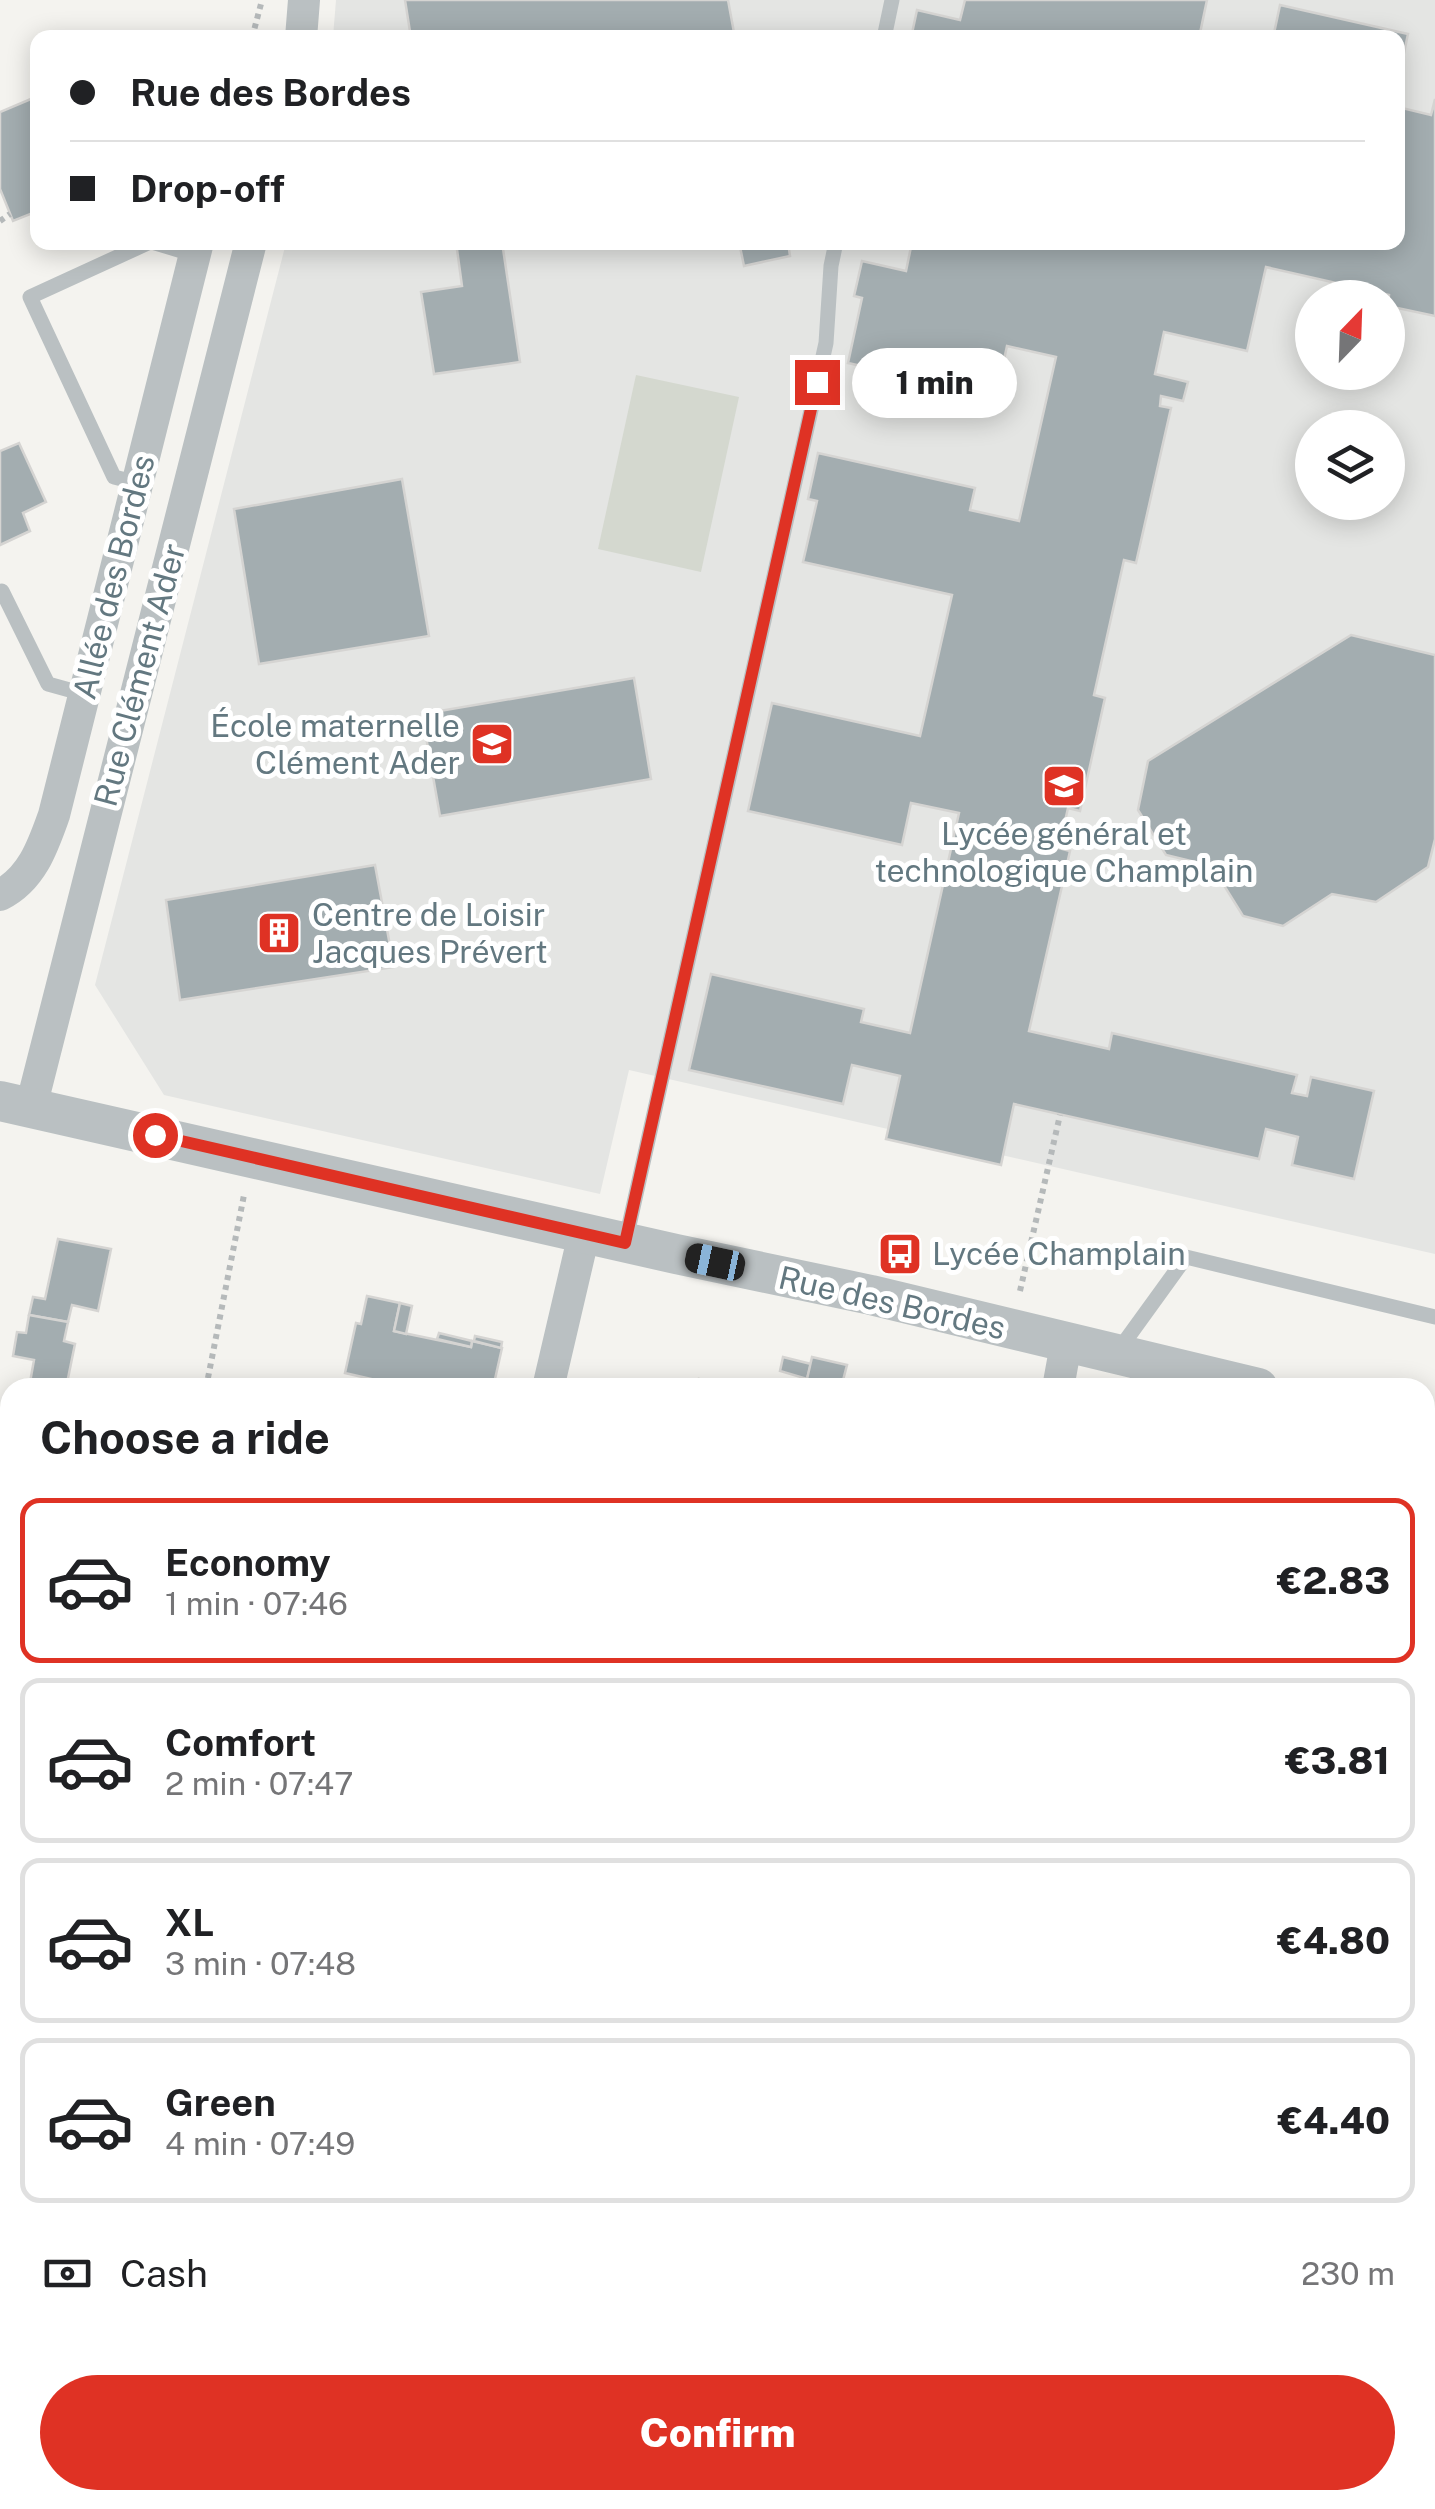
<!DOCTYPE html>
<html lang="en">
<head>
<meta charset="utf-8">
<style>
	:root { --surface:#fff; --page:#f6f6f6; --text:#202124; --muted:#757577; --line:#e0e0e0; --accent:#df3224 }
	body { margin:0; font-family:"Public Sans",sans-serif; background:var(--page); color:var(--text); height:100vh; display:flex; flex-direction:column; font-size:38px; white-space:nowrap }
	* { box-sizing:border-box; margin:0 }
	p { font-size:32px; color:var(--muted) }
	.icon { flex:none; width:55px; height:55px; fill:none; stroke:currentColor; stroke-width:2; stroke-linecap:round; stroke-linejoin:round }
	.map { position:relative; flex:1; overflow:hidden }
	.side { position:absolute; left:0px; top:1378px; width:1435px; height:1132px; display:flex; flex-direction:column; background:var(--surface); border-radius:30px 30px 0 0; box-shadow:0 5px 25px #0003 }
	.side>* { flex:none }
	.guide { position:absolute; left:30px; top:30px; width:1375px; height:220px; border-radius:20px; box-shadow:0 5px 25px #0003; display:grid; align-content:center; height:220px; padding:0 40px; background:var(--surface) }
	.needle { width:65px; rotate:23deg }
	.controls { position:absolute; left:1295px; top:280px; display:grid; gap:20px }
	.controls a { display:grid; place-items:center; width:110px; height:110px; border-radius:50%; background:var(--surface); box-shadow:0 5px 25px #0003; font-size:50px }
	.end { position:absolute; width:45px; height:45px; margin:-22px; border:12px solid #df3224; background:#fff; box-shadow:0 0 0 5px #fff }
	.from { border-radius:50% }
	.bubble { position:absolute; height:70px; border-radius:35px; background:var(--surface); box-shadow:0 5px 25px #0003; font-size:32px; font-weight:800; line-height:70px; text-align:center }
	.car { position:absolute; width:30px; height:60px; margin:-30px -15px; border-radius:12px; box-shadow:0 0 8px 2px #0007; background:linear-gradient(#222 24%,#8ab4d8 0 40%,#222 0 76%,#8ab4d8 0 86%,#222 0) }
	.guide b { display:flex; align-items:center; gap:35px; height:95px; font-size:38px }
	.guide b+b { border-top:2px solid var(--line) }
	.guide i { width:25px; height:25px; background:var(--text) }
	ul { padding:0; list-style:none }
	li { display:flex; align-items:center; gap:30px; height:165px; margin:0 20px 15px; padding:0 20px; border:5px solid var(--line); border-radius:20px }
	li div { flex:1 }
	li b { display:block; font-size:38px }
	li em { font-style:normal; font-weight:800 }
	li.active { border-color:var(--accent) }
	li>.icon { width:90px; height:90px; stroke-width:1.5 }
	h2 { padding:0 40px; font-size:45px; line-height:120px }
	.pay { display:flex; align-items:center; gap:25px; height:110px; padding:0 40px; font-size:38px }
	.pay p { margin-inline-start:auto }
	.primary-button { display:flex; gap:20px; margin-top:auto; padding:20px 40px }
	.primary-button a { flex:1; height:115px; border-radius:60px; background:var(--accent); color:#fff; font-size:40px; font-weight:800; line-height:115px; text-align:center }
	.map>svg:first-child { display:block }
	.built { fill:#e4e5e3; fill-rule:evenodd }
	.green { fill:#d4d8cf }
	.building { fill:#a3adb0; stroke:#d5d4d2; stroke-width:2.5 }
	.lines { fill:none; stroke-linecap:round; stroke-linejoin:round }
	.path { stroke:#b5b9ba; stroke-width:6; stroke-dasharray:5 5; stroke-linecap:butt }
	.service { stroke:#bac0c2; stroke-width:15 }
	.minor { stroke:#bac0c2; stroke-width:32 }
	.tertiary { stroke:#bac0c2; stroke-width:40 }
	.route { stroke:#df3224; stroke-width:12 }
	.labels { text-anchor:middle; stroke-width:10; stroke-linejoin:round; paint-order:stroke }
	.street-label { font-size:32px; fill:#637880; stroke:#fff }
	.poi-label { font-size:32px; fill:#637880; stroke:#fff; text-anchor:start }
</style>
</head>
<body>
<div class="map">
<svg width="1435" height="2509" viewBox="0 0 1435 2509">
	<rect width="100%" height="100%" fill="#f4f3ef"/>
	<g class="built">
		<path d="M 336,0 L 1435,0 L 1435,1254 L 629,1070 L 600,1194 L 164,1095 L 95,985 L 286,243 L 1398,242 L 1398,38 L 333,37 ZM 1312,298 L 1388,298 L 1388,372 L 1312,372 ZM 1312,428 L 1388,428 L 1388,502 L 1312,502 Z"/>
		<polygon points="0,2068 10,2070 10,2105 0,2174"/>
	</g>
	<g class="green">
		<polygon points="636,375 739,397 701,572 598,549"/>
		<polygon points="1425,1527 1435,1529 1435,2509 0,2509 0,2415 10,2398 10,2500 1425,2500"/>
	</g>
	<g class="building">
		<polygon points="405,0 728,0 735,38 411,38"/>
		<polygon points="965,0 1207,0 1199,38 911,38 917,10 960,20"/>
		<polygon points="1280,5 1408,34 1398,81 1398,38 1273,38"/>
		<polygon points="38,96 38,211 13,221 0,189 0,112"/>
		<polygon points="1435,99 1435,316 1388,306 1389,295 1266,267 1247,351 1164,332 1155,374 1188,382 1183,401 1161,396 1160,406 1171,408 1136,563 1124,560 1094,695 1105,698 1080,811 1068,808 1059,848 1070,851 1029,1031 1109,1049 1112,1033 1297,1075 1292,1093 1307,1096 1311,1077 1374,1091 1354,1179 1292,1165 1298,1137 1266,1129 1259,1159 1014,1104 1001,1165 886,1139 900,1076 852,1065 843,1104 689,1070 711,974 864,1009 861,1022 910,1033 959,813 911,803 902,845 748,811 772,703 920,736 952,595 803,562 817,501 808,499 818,453 975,488 970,510 1019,521 1056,357 1007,346 996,396 848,363 862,298 854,296 862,261 906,271 912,242 1398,242 1398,107 1431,115"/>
		<polygon points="456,242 502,242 520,362 434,374 421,292 462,286"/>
		<polygon points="739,242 788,242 790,256 744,266"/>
		<polygon points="19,443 46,502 23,513 30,531 0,545 0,451"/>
		<polygon points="402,479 429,636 259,664 234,509"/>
		<polygon points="1351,635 1435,655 1435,839 1428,867 1376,902 1332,894 1283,926 1243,916 1212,866 1166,855 1138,810 1148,761"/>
		<polygon points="634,678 651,779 440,816 422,714"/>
		<polygon points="375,865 394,967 180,1000 166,900"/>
		<polygon points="58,1239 111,1249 98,1311 72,1305 68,1322 29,1315 33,1297 45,1299"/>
		<polygon points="367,1296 400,1303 394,1331 471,1347 472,1341 502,1348 493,1388 410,1388 345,1373 356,1323 361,1324"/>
		<polygon points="400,1303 412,1306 406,1334 394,1331"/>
		<polygon points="29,1315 68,1322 64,1341 75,1344 66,1388 29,1388 34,1360 13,1356 17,1332 26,1333"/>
		<polygon points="439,1333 472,1341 471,1347 437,1339"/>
		<polygon points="475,1336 502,1342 501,1348 474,1341"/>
		<polygon points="783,1357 811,1364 807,1379 780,1371"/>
		<polygon points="812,1357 847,1365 841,1388 805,1388"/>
		<polygon points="699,1379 725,1385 725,1388 698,1388"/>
		<polygon points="0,1447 10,1449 10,1501 0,1499"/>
		<polygon points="0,1937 10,1939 7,1982 0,1980"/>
	</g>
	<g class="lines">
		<g class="path">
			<polyline points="252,38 262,0"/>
			<polyline points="0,221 10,214"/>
			<polyline points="1020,1291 1060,1115"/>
			<polyline points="206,1388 244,1195"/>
			<polyline points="0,2084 10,2086"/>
			<polyline points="177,2509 178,2500"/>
		</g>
		<g class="service">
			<polyline points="884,38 892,0"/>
			<polyline points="152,242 195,255"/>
			<polyline points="138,483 114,477 30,297 150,242"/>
			<polyline points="2,591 48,684 84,694"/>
			<polyline points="626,1239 826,343 831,266 836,242"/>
			<polyline points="1118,1351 1186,1257 1435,1317"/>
		</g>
		<g class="minor">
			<polyline points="301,38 304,0"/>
			<path d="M 0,895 C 32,879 43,846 54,815 L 198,242"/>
			<polyline points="31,1107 251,242"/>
			<polyline points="548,1388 584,1234"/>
			<polyline points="1058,1388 1066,1344"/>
		</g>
		<g class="tertiary">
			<polyline points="0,1101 676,1254 871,1295 1258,1388"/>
			<polyline points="1425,1426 1435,1428"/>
		</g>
	</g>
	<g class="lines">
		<polyline class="route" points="155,1135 625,1243 817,382"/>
	</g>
	<defs>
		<symbol id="school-square" viewBox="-11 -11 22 22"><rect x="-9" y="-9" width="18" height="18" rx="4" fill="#df3224" stroke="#fff"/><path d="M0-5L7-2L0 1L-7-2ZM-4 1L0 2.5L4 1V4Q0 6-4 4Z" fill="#fff"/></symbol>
		<symbol id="building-square" viewBox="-11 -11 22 22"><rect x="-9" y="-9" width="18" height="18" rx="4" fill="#df3224" stroke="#fff"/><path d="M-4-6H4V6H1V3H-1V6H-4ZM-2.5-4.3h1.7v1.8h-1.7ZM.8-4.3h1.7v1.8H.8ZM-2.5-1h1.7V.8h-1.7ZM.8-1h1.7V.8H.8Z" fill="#fff"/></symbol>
		<symbol id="bus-square" viewBox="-11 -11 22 22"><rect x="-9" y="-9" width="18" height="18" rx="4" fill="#df3224" stroke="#fff"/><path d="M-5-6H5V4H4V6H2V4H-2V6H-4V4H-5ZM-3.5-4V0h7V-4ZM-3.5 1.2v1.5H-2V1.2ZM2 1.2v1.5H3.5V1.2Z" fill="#fff"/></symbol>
	</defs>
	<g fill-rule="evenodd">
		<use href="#school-square" x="467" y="719" width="50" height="50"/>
		<use href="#school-square" x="1039" y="761" width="50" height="50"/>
		<use href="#building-square" x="254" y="908" width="50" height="50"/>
		<use href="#bus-square" x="875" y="1229" width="50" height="50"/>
	</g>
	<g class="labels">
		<g class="street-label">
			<text transform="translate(114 577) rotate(-76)" y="11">Allée des Bordes</text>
			<text transform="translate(140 675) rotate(-75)" y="11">Rue Clément Ader</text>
			<text transform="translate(892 1303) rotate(13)" y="11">Rue des Bordes</text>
		</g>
		<g class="poi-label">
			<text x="460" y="737" text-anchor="end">École maternelle<tspan x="460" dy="37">Clément Ader</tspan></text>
			<text x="1064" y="845" text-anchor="middle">Lycée général et<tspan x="1064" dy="37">technologique Champlain</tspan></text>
			<text x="312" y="926">Centre de Loisir<tspan x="312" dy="37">Jacques Prévert</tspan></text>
			<text x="932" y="1265">Lycée Champlain</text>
		</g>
	</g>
</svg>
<div class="controls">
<a><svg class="needle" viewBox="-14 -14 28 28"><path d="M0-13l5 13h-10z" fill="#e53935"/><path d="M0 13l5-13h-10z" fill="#757577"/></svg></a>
<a><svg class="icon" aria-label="layers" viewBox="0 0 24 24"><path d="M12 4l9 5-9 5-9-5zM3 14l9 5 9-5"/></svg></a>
</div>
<i class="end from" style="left:155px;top:1135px"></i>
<i class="end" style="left:817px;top:382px"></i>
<div class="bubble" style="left:852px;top:348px;width:165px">1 min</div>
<i class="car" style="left:715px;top:1262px;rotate:282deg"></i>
<div class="guide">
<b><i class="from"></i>Rue des Bordes</b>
<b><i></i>Drop-off</b>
</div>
<section class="side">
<h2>Choose a ride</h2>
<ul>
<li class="active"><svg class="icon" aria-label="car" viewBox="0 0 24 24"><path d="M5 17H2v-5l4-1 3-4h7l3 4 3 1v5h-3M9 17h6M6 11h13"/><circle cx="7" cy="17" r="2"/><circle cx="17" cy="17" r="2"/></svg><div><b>Economy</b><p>1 min · 07:46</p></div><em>€2.83</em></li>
<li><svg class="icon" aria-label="car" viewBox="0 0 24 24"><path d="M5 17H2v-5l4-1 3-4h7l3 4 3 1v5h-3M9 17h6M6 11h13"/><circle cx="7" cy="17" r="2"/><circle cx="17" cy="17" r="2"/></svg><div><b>Comfort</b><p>2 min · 07:47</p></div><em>€3.81</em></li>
<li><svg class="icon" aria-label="car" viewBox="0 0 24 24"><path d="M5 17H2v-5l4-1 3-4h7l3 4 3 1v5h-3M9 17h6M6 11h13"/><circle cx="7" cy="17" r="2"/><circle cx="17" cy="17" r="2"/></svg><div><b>XL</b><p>3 min · 07:48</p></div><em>€4.80</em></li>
<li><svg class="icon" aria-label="car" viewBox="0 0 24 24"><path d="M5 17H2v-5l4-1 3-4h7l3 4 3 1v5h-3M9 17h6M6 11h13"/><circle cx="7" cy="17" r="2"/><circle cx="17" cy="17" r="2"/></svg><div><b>Green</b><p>4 min · 07:49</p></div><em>€4.40</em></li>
</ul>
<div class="pay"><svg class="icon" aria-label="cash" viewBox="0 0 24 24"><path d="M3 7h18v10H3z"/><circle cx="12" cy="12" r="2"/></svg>Cash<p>230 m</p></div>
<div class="primary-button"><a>Confirm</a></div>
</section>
</div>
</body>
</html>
